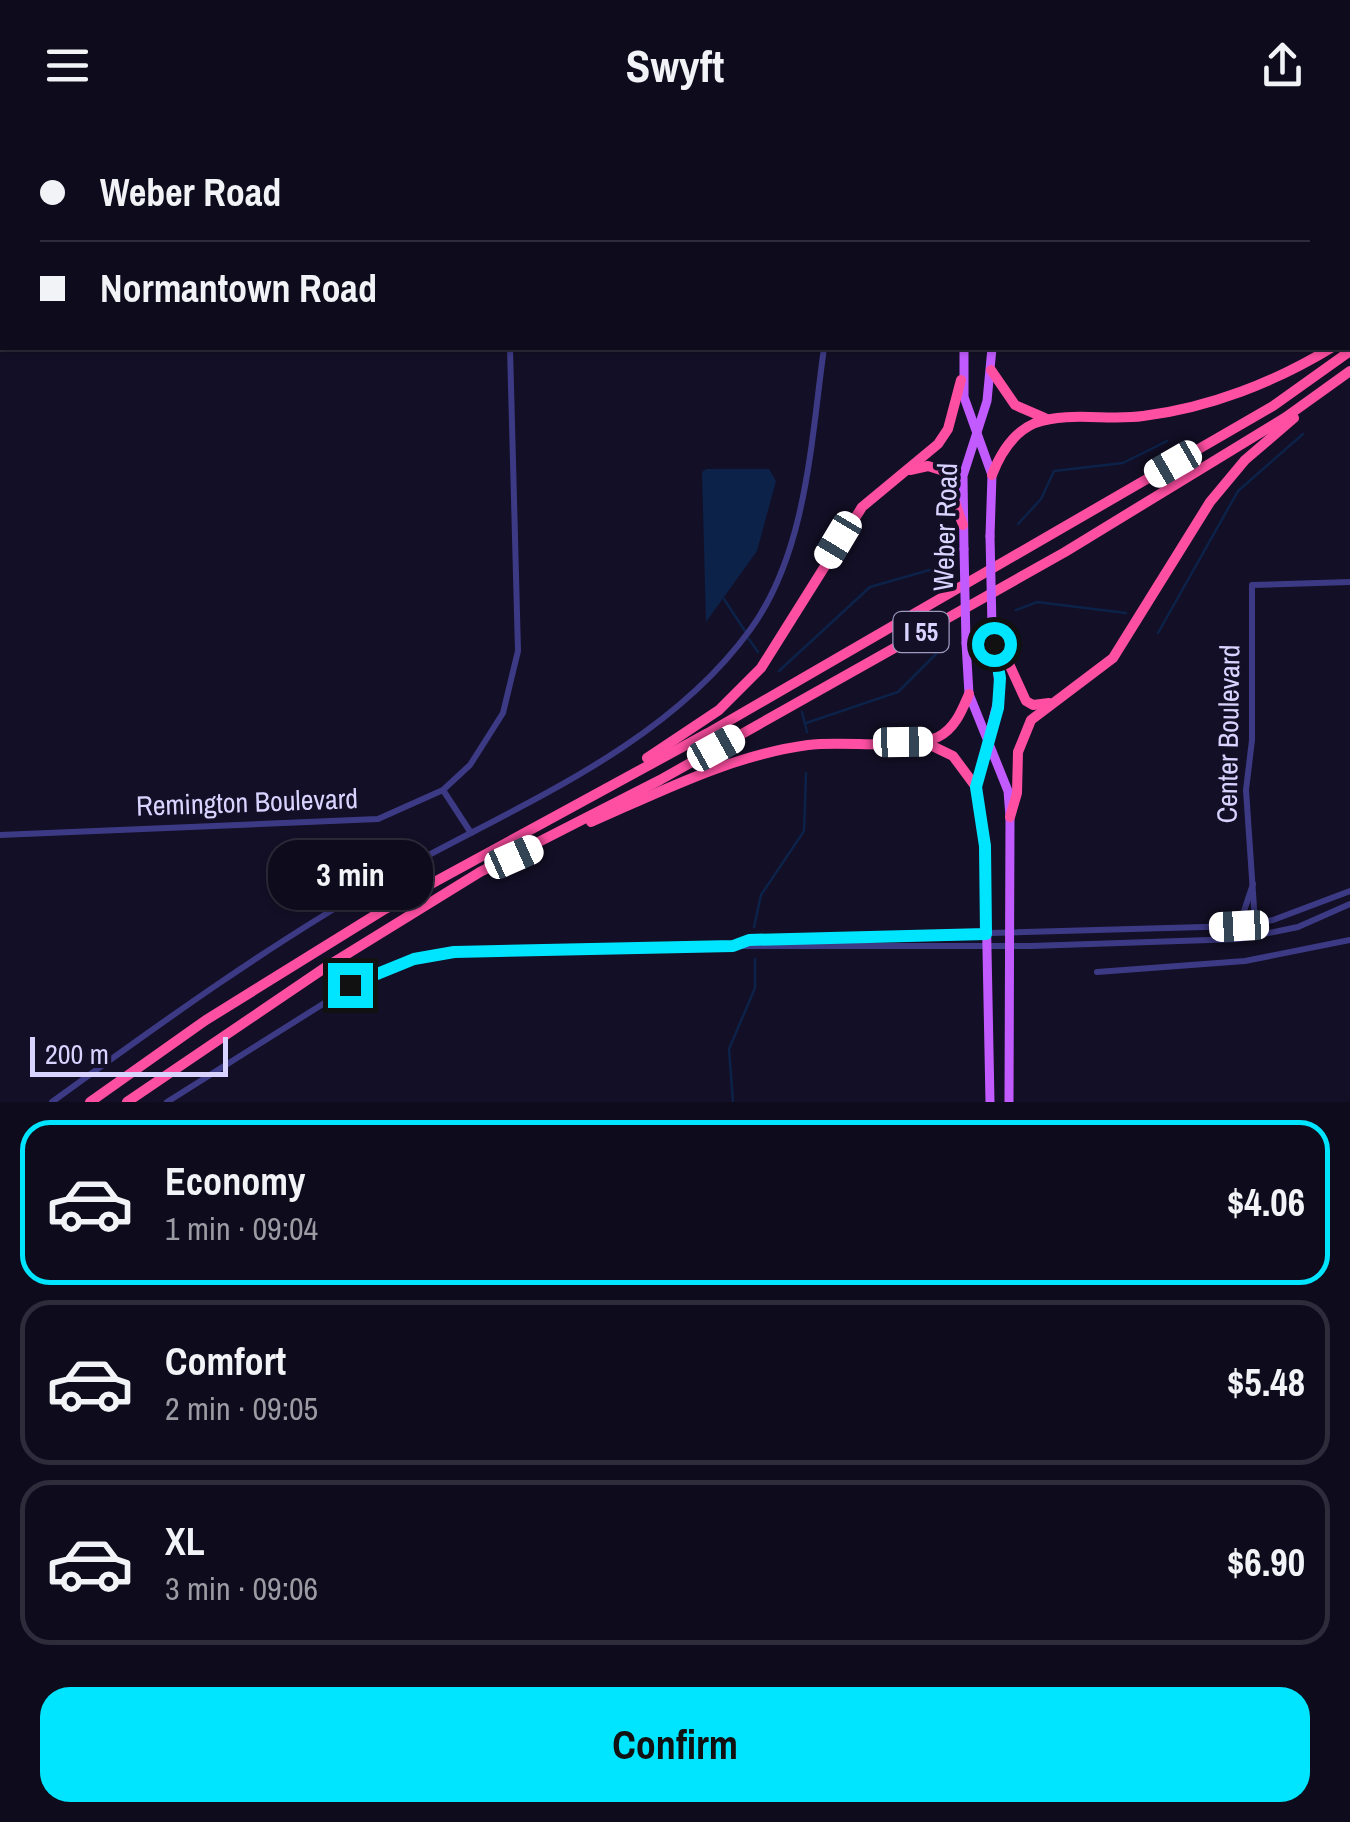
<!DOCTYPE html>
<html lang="en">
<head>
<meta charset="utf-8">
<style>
	:root { --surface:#0e0b1c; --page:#1c1929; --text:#f1f3f6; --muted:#9b9ba3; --line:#2e2b3b; --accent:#00e5ff }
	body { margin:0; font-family:"Archivo Narrow",sans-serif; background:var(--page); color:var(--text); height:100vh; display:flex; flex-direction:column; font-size:38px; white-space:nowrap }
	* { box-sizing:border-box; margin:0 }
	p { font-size:32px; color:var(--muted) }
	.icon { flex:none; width:55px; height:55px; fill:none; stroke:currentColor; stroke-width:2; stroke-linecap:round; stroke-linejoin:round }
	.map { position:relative; height:972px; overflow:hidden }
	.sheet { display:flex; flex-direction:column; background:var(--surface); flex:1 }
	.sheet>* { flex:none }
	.top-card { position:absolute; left:0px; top:0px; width:1350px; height:220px; box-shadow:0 2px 8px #0004,0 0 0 2px var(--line); display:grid; align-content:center; height:220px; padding:0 40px; background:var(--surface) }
	.scale { position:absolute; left:30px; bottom:25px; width:198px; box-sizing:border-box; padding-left:10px; border:5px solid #d9d4ff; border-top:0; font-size:28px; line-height:35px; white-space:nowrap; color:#d9d4ff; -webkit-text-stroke:8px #130f26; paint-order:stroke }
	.end { position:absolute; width:45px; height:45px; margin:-22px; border:12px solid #00e5ff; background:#111; box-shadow:0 0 0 5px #111 }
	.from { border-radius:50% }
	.bubble { position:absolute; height:70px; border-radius:30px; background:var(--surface); box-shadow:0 2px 8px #0004,0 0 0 2px var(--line); font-size:32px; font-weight:800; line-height:70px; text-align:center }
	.car { position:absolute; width:30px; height:60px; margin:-30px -15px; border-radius:12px; box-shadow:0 0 8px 2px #0007; background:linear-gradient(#fff 24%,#345 0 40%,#fff 0 76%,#345 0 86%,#fff 0) }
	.top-card b { display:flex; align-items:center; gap:35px; height:95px; font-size:38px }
	.top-card b+b { border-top:2px solid var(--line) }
	.top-card i { width:25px; height:25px; background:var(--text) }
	ul { padding:18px 0 0; list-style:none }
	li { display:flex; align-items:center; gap:30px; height:165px; margin:0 20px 15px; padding:0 20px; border:5px solid var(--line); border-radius:30px }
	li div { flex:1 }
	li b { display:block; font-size:38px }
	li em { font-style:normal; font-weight:800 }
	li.on { border-color:var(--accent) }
	li>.icon { width:90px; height:90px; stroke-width:1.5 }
	.primary-button { display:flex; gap:20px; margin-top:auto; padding:20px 40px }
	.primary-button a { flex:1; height:115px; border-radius:30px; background:var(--accent); color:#111; font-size:40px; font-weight:800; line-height:115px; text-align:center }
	header { display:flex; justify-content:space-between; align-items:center; height:130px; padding:0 40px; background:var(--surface); font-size:45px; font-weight:800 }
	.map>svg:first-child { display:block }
	.water { fill:#0c2248 }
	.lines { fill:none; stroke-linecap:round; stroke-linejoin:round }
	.stream { stroke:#0c2248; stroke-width:2.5 }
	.minor { stroke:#3d3a85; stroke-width:6 }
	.major { stroke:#c25bff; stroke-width:9 }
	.highway { stroke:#ff4fa3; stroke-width:10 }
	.major-bridge { stroke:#c25bff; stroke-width:9 }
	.route { stroke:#00e5ff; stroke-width:12 }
	.labels { text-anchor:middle; stroke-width:8; stroke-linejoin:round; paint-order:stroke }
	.shield { fill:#130f26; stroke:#9e99be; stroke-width:2.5 }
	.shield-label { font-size:25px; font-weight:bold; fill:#d9d4ff }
	.street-label { font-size:28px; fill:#d9d4ff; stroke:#130f26 }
</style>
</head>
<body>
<header><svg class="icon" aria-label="menu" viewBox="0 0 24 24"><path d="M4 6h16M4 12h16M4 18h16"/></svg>Swyft<svg class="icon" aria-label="share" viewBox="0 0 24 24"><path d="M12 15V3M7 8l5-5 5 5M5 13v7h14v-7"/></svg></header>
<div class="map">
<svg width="1350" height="972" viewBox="0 0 1350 972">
	<rect width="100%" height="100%" fill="#130f26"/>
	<polygon class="water" points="706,339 769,339 776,351 757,421 706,492 702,342"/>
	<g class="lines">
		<g class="stream">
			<polyline points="1018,394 1041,369 1054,341 1123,333 1167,311"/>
			<polyline points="724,469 745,501"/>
			<polyline points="1016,480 1037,472 1126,483"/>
			<polyline points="1158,503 1238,361 1303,304"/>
			<polyline points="748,508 758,522"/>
			<polyline points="779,541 870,457 940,437"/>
			<polyline points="802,582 807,602"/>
			<polyline points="806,593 898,562 936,524"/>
			<polyline points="754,797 761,765 804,701 806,643"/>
			<polyline points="733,972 729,919 755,858 755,829"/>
		</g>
		<g class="minor">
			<polyline points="196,0 196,2"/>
			<polyline points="508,2 508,0"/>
			<polyline points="1348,81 1350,80"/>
			<polyline points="443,660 471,703"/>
			<polyline points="0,705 378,689 443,660 470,635 503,583 518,521 510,218"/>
			<polyline points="1239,796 1253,754"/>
			<polyline points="1256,807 1246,660 1252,610 1252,455 1350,452"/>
			<polyline points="734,816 773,809 1239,796 1273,790 1350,761"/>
			<polyline points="1097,842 1245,831 1350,810"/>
			<path d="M 52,972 C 162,892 273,812 392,745 C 517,675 663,619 750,500 C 807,422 811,310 824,218"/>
			<polyline points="167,972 369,845 414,829 454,822 636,816 1031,816 1239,809 1298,797 1350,774"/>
		</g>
		<g class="major">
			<polyline points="970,0 970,2"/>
			<polyline points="988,0 988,2"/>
			<polyline points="964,218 964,267 992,345 990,406"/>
			<polyline points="964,419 963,346 987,271 992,218"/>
			<polyline points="966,513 969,564 1008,661 1010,687 1009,972"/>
			<polyline points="990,972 985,717 976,657 1000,562 993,505"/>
		</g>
		<g class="highway">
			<polyline points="1348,207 1350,206"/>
			<polyline points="991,240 1015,275 1045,288"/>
			<polyline points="910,340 928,336 944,341 963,395"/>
			<path d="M 992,345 C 1000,324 1014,302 1035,293 C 1068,281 1109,291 1143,286 C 1209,278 1275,252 1331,218"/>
			<polyline points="992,497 1026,571 1033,575 1049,573"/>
			<polyline points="924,612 953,626 976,657"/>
			<polyline points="647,628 719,580 761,538 862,377 938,314 948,299 961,250"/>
			<polyline points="1010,687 1017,663 1018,622 1031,590 1113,528 1210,372 1245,330 1294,288"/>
			<path d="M 591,692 C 660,662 732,625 808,615 C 844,610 907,621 938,607 C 955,599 962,580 969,564"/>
			<polyline points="90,972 206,890 385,779 708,603 1273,276 1350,221"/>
			<polyline points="127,972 326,837 480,742 660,650 1065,422 1286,287 1350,241"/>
		</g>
		<g class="major-bridge">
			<polyline points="990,406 992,497"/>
			<polyline points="964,419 966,513"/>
		</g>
	</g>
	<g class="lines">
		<polyline class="route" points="350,855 414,829 454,822 733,816 749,810 986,804 985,716 976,657 998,578 1000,548 994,514"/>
	</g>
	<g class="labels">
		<rect class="shield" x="893.5" y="482" width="55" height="40" rx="8"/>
		<g class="shield-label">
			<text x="921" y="511">I 55</text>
		</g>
		<g class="street-label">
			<text transform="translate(945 397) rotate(-88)" y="10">Weber Road</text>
			<text transform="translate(1228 604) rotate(-89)" y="10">Center Boulevard</text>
			<text transform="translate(247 672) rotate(-2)" y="10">Remington Boulevard</text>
		</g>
	</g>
</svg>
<div class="scale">200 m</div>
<i class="end from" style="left:994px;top:514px"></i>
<i class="end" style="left:350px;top:855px"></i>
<div class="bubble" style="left:268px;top:710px;width:165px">3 min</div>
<i class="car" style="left:1173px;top:334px;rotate:240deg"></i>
<i class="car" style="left:838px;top:410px;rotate:211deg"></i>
<i class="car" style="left:903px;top:612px;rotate:89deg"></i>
<i class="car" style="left:716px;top:618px;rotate:61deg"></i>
<i class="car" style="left:514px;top:727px;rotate:66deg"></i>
<i class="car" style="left:1239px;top:796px;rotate:267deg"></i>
<div class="top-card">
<b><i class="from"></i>Weber Road</b>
<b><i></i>Normantown Road</b>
</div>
</div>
<section class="sheet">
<ul>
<li class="on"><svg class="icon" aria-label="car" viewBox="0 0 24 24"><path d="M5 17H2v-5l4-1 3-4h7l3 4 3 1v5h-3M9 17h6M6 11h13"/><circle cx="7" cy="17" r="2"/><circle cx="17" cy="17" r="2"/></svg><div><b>Economy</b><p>1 min · 09:04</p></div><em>$4.06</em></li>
<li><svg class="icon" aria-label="car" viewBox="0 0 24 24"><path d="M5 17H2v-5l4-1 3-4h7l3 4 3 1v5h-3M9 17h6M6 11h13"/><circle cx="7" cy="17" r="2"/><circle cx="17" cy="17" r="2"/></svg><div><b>Comfort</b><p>2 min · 09:05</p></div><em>$5.48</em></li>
<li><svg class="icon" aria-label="car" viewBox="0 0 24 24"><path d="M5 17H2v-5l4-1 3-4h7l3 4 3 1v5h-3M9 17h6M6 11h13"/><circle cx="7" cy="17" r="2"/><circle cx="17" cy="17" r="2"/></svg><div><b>XL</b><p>3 min · 09:06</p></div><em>$6.90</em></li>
</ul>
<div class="primary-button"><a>Confirm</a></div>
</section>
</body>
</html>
